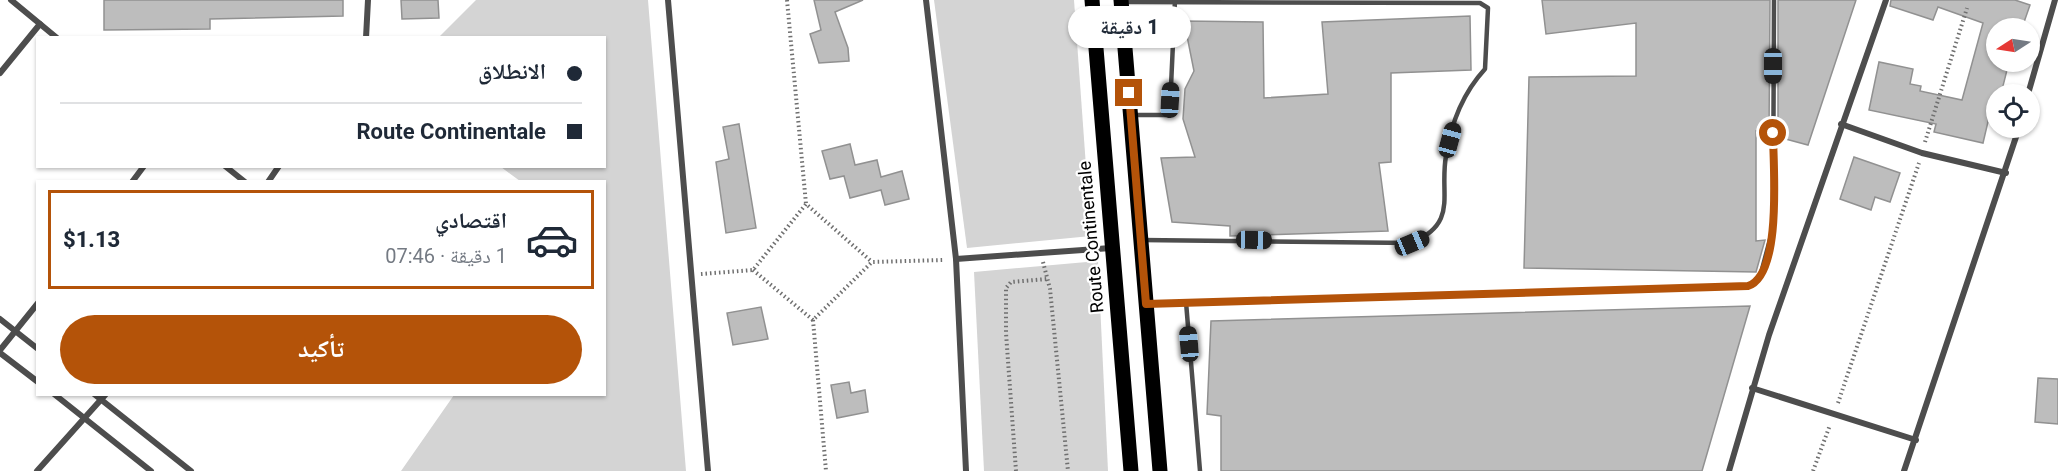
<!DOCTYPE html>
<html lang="ar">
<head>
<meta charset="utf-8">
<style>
	:root { --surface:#fff; --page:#f2f2f3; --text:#1f2937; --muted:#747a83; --line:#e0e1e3; --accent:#b45309 }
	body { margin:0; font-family:Roboto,"Noto Naskh Arabic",sans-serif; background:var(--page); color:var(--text); direction:rtl; height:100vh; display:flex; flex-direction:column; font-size:22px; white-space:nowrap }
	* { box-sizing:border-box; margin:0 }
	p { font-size:20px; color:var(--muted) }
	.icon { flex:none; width:33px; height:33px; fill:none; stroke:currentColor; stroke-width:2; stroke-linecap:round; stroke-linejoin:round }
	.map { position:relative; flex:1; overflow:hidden; direction:ltr }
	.drawer { position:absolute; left:36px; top:180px; width:570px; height:216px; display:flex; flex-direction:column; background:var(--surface); border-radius:0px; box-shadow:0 2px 4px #0004; direction:rtl }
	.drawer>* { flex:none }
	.top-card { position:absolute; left:36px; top:36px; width:570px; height:132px; border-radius:0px; box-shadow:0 2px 4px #0004; direction:rtl; display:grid; align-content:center; height:132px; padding:0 24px; background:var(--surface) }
	.needle { width:39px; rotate:258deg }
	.controls { position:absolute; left:1986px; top:18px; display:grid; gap:12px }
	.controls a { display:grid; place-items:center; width:54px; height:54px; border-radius:50%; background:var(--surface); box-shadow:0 2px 4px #0004; font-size:30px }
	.end { position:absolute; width:27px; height:27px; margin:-14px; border:8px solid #b45309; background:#fff; box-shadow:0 0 0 3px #fff }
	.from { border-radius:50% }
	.bubble { position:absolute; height:42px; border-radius:21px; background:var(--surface); box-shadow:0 2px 4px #0004; font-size:20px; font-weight:800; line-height:42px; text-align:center; direction:rtl }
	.car { position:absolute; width:18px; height:36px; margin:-18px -9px; border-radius:8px; box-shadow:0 0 4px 2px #0007; background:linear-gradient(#222 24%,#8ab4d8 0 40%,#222 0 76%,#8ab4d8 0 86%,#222 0) }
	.top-card b { display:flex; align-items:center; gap:21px; height:57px; font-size:22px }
	.top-card b+b { border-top:2px solid var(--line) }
	.top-card i { width:15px; height:15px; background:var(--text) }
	ul { padding:10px 0 0; list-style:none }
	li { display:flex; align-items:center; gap:18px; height:99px; margin:0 12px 9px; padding:0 12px; border:3px solid transparent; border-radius:0px }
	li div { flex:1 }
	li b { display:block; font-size:22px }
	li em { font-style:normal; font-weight:800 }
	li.active { border-color:var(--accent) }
	li>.icon { width:54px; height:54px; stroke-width:1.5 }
	.cta { display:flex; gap:12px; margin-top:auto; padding:12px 24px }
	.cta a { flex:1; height:69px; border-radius:36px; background:var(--accent); color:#fff; font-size:24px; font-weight:800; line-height:69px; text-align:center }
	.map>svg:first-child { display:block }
	.green { fill:#d4d4d4 }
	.building { fill:#bdbdbd; stroke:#919191; stroke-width:1.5 }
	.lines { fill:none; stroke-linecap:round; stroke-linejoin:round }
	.path { stroke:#6f6f6f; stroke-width:4; stroke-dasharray:1.5 3; stroke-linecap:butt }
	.lane { stroke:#4d4d4d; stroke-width:4.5 }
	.street { stroke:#4d4d4d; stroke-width:6 }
	.primary { stroke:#000; stroke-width:15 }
	.route { stroke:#b45309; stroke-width:8 }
	.labels { text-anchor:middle; stroke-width:4.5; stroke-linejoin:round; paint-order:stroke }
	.street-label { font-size:18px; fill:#000; stroke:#fff }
</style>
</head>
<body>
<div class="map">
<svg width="2058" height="471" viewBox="0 0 2058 471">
	<rect width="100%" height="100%" fill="#fff"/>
	<g class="green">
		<polygon points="476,0 648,0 686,471 401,471 454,395 604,394 604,182 520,181 501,167 604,166 604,38 439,37"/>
		<polygon points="934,0 1074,0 1091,236 967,248"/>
		<polygon points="1098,261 1108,471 984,471 974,272"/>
	</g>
	<g class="building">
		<polygon points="104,0 343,0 343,16 210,19 210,29 104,30"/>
		<polygon points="401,0 438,0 439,18 402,19"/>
		<polygon points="814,0 863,0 835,12 848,48 849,61 819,63 810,34 821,30"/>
		<polygon points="1542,0 1770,0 1769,134 1756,131 1756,241 1765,240 1756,272 1524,268 1529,77 1636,76 1636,23 1546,34"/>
		<polygon points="1778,0 1856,0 1808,145 1778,137"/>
		<polygon points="1891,0 2015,0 2030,5 2022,28 1996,28 1996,62 2009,62 2001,94 1994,96 1983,143 1934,132 1936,124 1869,110 1879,62 1913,69 1910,84 1921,86 1920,91 1962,100 1983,23 1938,7 1933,20 1890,6"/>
		<polygon points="1470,16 1471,70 1391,73 1391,162 1379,163 1388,231 1230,236 1230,226 1172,222 1161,158 1195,157 1183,119 1185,89 1194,71 1184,21 1263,22 1264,98 1328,94 1322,22"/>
		<polygon points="739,124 756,228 726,233 716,162 729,159 723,127"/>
		<polygon points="850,144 855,165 877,160 881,177 902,171 909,199 885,205 881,190 850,198 844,176 830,179 822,151"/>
		<polygon points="1854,157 1900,173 1890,202 1875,197 1871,210 1840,199"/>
		<polygon points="1750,306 1702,471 1221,471 1221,416 1207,414 1211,321"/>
		<polygon points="761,307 768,339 733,345 727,313"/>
		<polygon points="2038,378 2058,379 2058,424 2035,422"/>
		<polygon points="849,382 851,393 865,390 868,412 837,418 831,385"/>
	</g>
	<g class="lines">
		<g class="path">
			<polyline points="787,0 806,204"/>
			<polyline points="1925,142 1967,8"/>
			<polyline points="1043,262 1050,289 1068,471"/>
			<polyline points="753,270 813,320 872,262 944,260"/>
			<polyline points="701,274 753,270 806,204 872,262"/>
			<polyline points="813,320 826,471"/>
			<polyline points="1838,403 1919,163"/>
			<polyline points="1016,471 1006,333 1006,288 1011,282 1047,279"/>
			<polyline points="1813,471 1830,425"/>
		</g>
		<g class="lane">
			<path d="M 1124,2 L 1480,3 L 1488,8 L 1485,69 C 1463,93 1451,123 1446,156 C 1439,195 1459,222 1412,243 L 1142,240"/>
			<polyline points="1134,115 1165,115 1170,108 1175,0"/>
			<polyline points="1186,302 1200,471"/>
			<polyline points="1148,304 1752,285 1761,273 1773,228 1774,0"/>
		</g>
		<g class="street">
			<polyline points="11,0 57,38"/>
			<polyline points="668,0 708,471"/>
			<polyline points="926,0 956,259 966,471"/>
			<polyline points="366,38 368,0"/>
			<polyline points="0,73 40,24"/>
			<polyline points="2028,94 2055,0"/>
			<polyline points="1841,124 1922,153 2006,173"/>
			<polyline points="225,166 245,182"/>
			<polyline points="132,182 144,166"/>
			<polyline points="268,182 279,166"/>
			<polyline points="956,259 1111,248"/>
			<polyline points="0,319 38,349"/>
			<polyline points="0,350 38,303"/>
			<polyline points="0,353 38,382"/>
			<polyline points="1752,388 1916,440"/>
			<polyline points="54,394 151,471"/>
			<polyline points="94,394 191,471"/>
			<polyline points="37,471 106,394"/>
			<polyline points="1729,471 1769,335 1886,0"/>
			<polyline points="1904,471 2019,128"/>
		</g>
		<g class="primary">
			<polyline points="1092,0 1131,471"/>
			<polyline points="1121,0 1160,471"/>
		</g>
	</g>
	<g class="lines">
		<path class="route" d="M 1129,93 L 1146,304 L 1748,286 C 1783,275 1773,163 1773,133"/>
	</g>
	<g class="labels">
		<g class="street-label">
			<text transform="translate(1091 237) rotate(-95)" y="6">Route Continentale</text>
		</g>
	</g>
</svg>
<div class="controls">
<a><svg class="needle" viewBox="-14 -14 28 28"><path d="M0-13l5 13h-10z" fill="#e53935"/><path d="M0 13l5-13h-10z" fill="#747a83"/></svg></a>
<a><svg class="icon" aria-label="locate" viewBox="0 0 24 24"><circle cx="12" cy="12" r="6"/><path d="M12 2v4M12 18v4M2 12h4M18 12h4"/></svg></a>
</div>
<i class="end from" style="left:1773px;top:133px"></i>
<i class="end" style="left:1129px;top:93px"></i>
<div class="bubble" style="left:1068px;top:6px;width:123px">1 دقيقة</div>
<i class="car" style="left:1773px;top:66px;rotate:180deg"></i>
<i class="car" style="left:1170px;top:100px;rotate:3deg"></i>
<i class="car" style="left:1450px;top:140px;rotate:15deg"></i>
<i class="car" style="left:1254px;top:240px;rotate:91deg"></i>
<i class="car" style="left:1412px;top:243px;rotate:67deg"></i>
<i class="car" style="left:1189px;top:344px;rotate:355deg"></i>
<div class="top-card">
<b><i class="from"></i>الانطلاق</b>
<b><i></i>Route Continentale</b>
</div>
<section class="drawer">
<ul>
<li class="active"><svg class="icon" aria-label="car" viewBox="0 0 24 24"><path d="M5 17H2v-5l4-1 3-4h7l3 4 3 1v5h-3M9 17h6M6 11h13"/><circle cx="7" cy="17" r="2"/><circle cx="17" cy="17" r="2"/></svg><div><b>اقتصادي</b><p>1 دقيقة · 07:46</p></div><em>$1.13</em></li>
</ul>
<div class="cta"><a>تأكيد</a></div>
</section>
</div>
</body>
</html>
